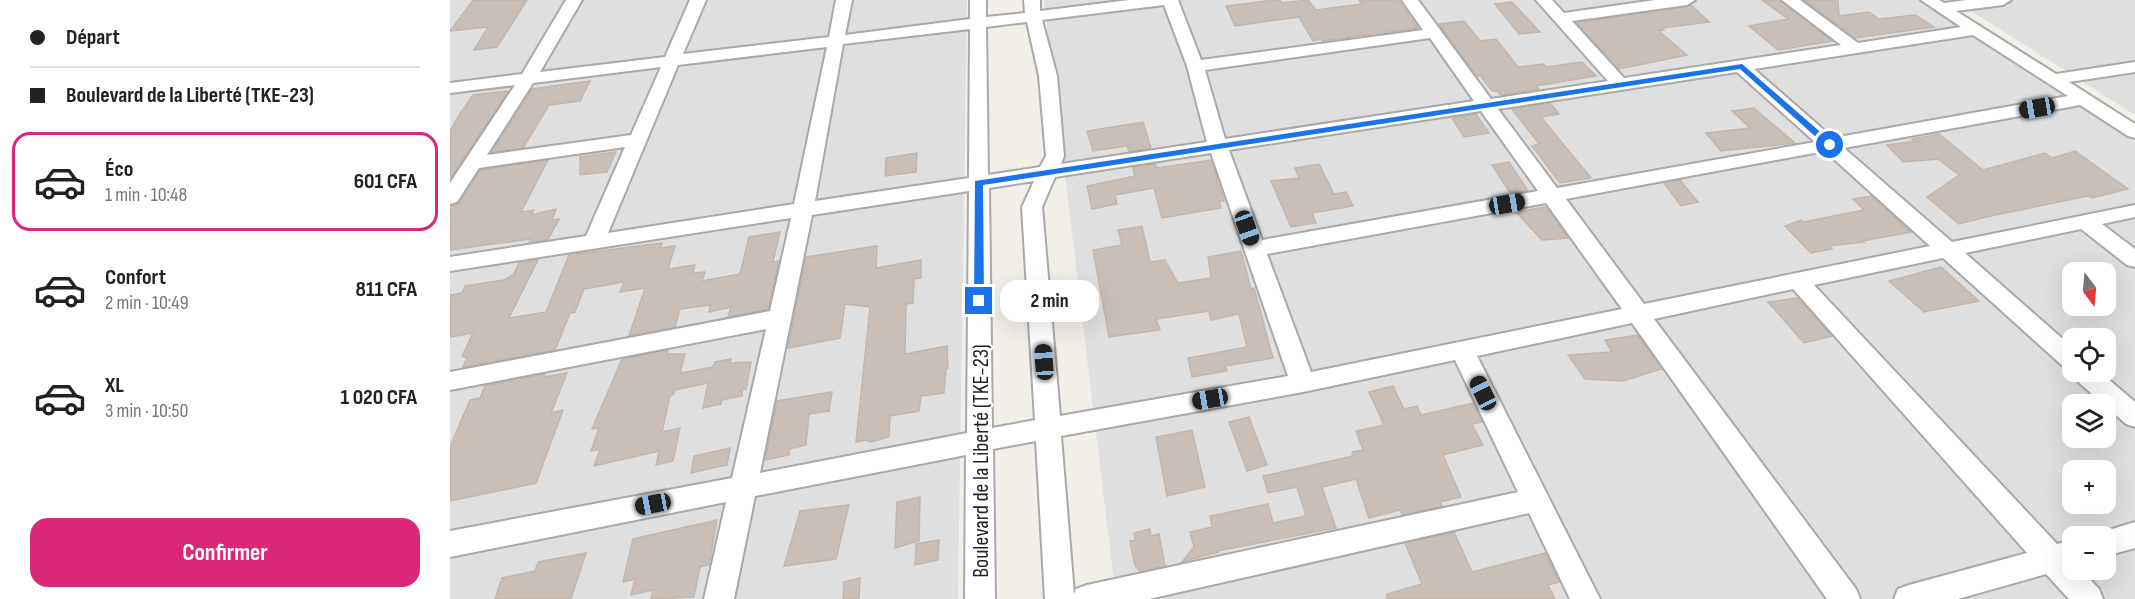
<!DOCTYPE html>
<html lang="fr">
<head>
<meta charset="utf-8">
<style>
	:root { --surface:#fff; --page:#f2f2f2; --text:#222; --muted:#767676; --line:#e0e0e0; --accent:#db2777 }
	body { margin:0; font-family:"Sofia Sans Condensed",sans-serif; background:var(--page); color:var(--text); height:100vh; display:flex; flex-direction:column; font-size:22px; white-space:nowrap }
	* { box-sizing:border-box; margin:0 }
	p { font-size:20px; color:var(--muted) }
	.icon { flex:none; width:33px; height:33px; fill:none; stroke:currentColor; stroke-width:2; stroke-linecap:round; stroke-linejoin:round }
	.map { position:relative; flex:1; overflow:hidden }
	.panel { display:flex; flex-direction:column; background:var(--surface); width:450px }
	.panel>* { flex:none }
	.banner { display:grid; align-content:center; height:132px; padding:0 30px; background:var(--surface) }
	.needle { width:39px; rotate:164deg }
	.tools { position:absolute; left:1612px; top:262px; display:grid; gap:12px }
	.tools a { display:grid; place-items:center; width:54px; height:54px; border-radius:12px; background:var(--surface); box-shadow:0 6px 24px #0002; font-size:30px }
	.end { position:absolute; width:27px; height:27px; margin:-14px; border:8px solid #1a73e8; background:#fff; box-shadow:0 0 0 3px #fff }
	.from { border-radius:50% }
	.bubble { position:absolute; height:42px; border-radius:18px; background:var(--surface); box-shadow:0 6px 24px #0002; font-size:20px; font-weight:700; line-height:42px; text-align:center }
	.car { position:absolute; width:18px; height:36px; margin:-18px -9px; border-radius:8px; box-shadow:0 0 4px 2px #0007; background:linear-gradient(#222 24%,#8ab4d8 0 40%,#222 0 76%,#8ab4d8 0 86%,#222 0) }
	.banner b { display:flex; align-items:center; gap:21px; height:57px; font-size:22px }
	.banner b+b { border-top:2px solid var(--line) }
	.banner i { width:15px; height:15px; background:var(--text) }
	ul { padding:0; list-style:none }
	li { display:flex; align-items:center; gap:18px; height:99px; margin:0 12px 9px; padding:0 18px; border:3px solid transparent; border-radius:18px }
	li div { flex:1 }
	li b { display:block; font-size:22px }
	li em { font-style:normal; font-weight:700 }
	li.on { border-color:var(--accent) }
	li>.icon { width:54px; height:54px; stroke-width:1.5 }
	.cta { display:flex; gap:12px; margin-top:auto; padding:12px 30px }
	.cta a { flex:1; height:69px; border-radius:18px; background:var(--accent); color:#fff; font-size:24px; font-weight:700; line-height:69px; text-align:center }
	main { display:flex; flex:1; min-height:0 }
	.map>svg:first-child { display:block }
	.residential { fill:#e0dfdf; fill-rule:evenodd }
	.building { fill:#c7bfb8; stroke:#c4b6ab; stroke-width:1.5 }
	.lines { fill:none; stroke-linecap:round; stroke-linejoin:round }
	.minor-casing { stroke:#a9a9a9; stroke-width:4 }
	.minor { fill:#fff; fill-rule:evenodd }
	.route { fill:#1a73e8 }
	.labels { text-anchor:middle; stroke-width:4.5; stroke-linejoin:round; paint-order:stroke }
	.street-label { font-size:22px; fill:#222; stroke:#fff }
</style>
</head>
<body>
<main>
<section class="panel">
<div class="banner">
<b><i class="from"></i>Départ</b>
<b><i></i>Boulevard de la Liberté (TKE-23)</b>
</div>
<ul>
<li class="on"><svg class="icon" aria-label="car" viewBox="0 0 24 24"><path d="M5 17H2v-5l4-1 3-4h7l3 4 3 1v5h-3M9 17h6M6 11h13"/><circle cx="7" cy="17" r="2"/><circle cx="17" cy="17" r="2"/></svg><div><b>Éco</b><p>1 min · 10:48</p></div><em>601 CFA</em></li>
<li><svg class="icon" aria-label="car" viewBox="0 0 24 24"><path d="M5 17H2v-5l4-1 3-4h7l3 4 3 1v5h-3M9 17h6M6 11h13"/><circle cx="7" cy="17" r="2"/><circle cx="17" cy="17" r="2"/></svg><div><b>Confort</b><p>2 min · 10:49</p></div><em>811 CFA</em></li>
<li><svg class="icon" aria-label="car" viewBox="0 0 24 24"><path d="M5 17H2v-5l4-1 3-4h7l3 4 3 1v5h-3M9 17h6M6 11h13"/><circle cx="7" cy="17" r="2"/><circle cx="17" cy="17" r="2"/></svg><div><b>XL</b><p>3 min · 10:50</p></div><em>1 020 CFA</em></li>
</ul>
<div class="cta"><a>Confirmer</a></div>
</section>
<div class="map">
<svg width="1685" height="599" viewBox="0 0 1685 599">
	<rect width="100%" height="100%" fill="#f2efe9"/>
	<g class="residential">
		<polygon points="0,0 517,0 508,599 0,599"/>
		<path d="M 594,0 L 1469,0 L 1685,142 L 1685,599 L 666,599 ZM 1623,273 L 1656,273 L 1656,306 L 1623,306 ZM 1623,339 L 1656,339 L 1656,372 L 1623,372 ZM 1623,405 L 1656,405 L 1656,438 L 1623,438 ZM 1623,471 L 1656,471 L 1656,504 L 1623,504 ZM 1623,537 L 1656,537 L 1656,570 L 1623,570 Z"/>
		<polygon points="1504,0 1685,0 1685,115"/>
	</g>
	<g class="building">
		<polygon points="23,0 77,0 47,47 24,50 38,27 0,31"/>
		<polygon points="824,0 830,0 832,3 858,0 866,10 912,4 909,0 948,0 968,28 872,41 871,39 863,41 849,17 785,26 776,6"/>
		<polygon points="1312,0 1330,0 1382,41 1328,50 1299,26 1338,19"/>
		<polygon points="1354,0 1388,0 1389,16 1419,12 1429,19 1465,15 1484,27 1405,38"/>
		<polygon points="1062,2 1090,32 1069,34 1045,4"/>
		<polygon points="1241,5 1259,22 1212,28 1214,30 1209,31 1237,55 1169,69 1127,23"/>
		<polygon points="1014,21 1030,41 1046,39 1068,67 1094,64 1096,67 1132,62 1146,76 1086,86 1089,89 1051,95 1047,91 1042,91 1030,75 1027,77 989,24"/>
		<polygon points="140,81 130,101 99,105 73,148 42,152 82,89"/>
		<polygon points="56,91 58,92 0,179 0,131 10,114 23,95"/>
		<polygon points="1100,103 1109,114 1091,117 1141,178 1110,183 1082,146 1089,144 1062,109"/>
		<polygon points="1304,108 1345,143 1271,151 1256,133 1300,128 1282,111"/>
		<polygon points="1026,114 1039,133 1014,137 1002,118"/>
		<polygon points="693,122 701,148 679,152 677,146 643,151 637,131"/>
		<polygon points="1489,134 1533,170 1595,153 1602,158 1625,151 1678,189 1642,198 1638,196 1536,217 1509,224 1477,197 1509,175 1488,159 1453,162 1437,145 1466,141 1462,139"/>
		<polygon points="166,152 157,172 130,175 130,157"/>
		<polygon points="467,153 466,172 435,176 436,158"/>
		<polygon points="98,160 71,212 84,210 81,215 106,209 102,220 109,219 98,240 79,242 81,239 0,250 0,206 9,203 30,170"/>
		<polygon points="761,160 774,201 769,201 771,208 712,218 704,188 665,195 667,204 642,209 637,186 685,176 683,167 705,164 707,168"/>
		<polygon points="1059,162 1078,191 1061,194 1042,165"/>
		<polygon points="869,164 884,194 896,192 903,206 862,213 866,223 841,227 821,181 849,178 845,168"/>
		<polygon points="1230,180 1248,202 1231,206 1214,183"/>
		<polygon points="1421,196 1461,232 1412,241 1414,242 1379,246 1382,249 1361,253 1335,226 1351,220 1353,222 1414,210 1403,199"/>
		<polygon points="1095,207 1099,211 1118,238 1092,240 1066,212"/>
		<polygon points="692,226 700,262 715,260 728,283 761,278 758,257 791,251 801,289 804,288 823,358 775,366 777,371 742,377 738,358 797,347 789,314 761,320 759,311 706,319 710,330 659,337 643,250 672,245 668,230"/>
		<polygon points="330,232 323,262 329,261 318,309 278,317 281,307 259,312 260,305 230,309 225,327 179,336 195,288 170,292 174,282 134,289 125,312 120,313 105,350 13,367 17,358 12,356 23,333 0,337 0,295 12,293 15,286 54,280 63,275 69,263 88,260 59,318 96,312 119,255 212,243 210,248 225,246 218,269 245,265 243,273 255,272 252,281 290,274 299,237"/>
		<polygon points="427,246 426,268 471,260 471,278 464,279 463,303 456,304 455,354 497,346 498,368 496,369 494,393 471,396 469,411 440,416 439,437 421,442 416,440 406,442 420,307 395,304 390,338 338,348 356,257"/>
		<polygon points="1491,267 1529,301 1474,312 1439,281"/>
		<polygon points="1348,298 1382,336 1354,343 1318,302"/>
		<polygon points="1188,335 1211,369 1173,381 1135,379 1118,355 1162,352 1155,340"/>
		<polygon points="218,350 217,354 235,354 230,373 263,367 265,362 281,359 280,363 301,362 296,389 292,390 292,396 272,400 271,404 253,408 258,383 225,390 223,395 220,396 212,432 230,428 223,461 206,465 209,451 144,466 150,449 141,451 149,428 142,429 172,359"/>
		<polygon points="117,373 101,413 113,410 86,483 0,501 0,447 20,400 30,398 35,386 95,374 94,377"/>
		<polygon points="943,386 954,409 967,406 971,415 1023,403 1032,422 1022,424 1033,445 993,455 1011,497 990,502 992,506 952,515 950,510 919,518 906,479 872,487 886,528 767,551 768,552 732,562 744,547 740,532 762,527 760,516 818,504 823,523 856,516 847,487 818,493 813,476 903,456 902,452 913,450 906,431 934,425 919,392"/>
		<polygon points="382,392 379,411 359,414 356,445 339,449 339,455 315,460 327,401"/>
		<polygon points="799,417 817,465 797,471 779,422"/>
		<polygon points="742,430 755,487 717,496 706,437"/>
		<polygon points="280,448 277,465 241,473 244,456"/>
		<polygon points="470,497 469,541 445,548 447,502"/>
		<polygon points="399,505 386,559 334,566 350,511"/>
		<polygon points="267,520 259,565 250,567 244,597 201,599 203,590 181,595 185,579 173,582 183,539"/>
		<polygon points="700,529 701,536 709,534 715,566 690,571 685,566 680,541 685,540 684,533"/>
		<polygon points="1004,532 1022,572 1095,553 1109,582 1098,585 1105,599 937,599 937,594 972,584 955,543"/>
		<polygon points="489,540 488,560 465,565 466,544"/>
		<polygon points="136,553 121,599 45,599 52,578 85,571 88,562"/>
		<polygon points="410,578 409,599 393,599 394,582"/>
	</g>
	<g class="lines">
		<defs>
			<g id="minor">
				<path d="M 116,0 L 132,0 L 90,72 L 215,57 L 240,0 L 256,0 L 233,54 L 379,37 L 386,0 L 402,0 L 395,35 L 520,19 L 520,0 L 536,0 L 536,17 L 575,13 L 574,0 L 590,0 L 590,11 L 679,0 L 728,0 L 751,60 L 973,30 L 952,0 L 968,0 L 1041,99 L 1158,81 L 1086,0 L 1102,0 L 1114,13 L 1205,0 L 1245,0 L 1237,5 L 1122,21 L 1174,78 L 1391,45 L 1332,0 L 1350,0 L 1408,43 L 1511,27 L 1471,0 L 1489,0 L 1494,3 L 1517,0 L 1561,0 L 1553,5 L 1506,11 L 1606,74 L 1685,62 L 1685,72 L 1619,82 L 1685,124 L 1685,138 L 1678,136 L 1630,105 L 1394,148 L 1502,242 L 1685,205 L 1685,217 L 1652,224 L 1685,249 L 1685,267 L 1677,265 L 1631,229 L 1515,253 L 1623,348 L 1623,372 L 1650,372 L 1685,402 L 1685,427 L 1676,424 L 1625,379 L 1622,371 L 1615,368 L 1493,258 L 1364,285 L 1607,544 L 1623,540 L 1623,570 L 1631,570 L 1649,589 L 1653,599 L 1619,599 L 1596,574 L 1508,599 L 1444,599 L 1448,589 L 1459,585 L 1577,553 L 1343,289 L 1204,319 L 1406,589 L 1410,599 L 1377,599 L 1182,323 L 1027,356 L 1150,599 L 1120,599 L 1079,513 L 699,599 L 595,599 L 586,441 L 543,449 L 545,599 L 515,599 L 516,455 L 305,496 L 284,599 L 254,599 L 276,502 L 0,557 L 0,531 L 282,478 L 316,329 L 0,390 L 0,372 L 320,311 L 341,218 L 0,271 L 0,257 L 136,236 L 175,147 L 29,168 L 7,202 L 0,204 L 0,183 L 65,85 L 0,93 L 0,83 L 72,74 ZM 714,5 L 737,66 L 757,142 L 611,164 L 614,156 L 607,76 L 592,20 ZM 577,22 L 589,76 L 596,156 L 590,167 L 538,175 L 536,27 ZM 520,29 L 519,178 L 365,201 L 393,44 ZM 1523,35 L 1618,96 L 1383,138 L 1304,69 ZM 980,38 L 1024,101 L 775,139 L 755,70 ZM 377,47 L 344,204 L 158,233 L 228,65 ZM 211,67 L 181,135 L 37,155 L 83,83 ZM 1287,72 L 1365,142 L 1107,188 L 1048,109 ZM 1031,111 L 1088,191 L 812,240 L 779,150 ZM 1375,151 L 1480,246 L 1194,304 L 1116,199 ZM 761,153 L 838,376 L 610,416 L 592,207 L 605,177 ZM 584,181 L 572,207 L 585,420 L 542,428 L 539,188 ZM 519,191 L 517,433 L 310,473 L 362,215 ZM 1096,203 L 1172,309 L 861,372 L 817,254 ZM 1005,360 L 1068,492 L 637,585 L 626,589 L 624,594 L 611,436 L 853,392 Z"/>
				<polygon points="1685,522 1685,548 1656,556 1656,537 1645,537 1646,534"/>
			</g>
		</defs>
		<use href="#minor" class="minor-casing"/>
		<use href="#minor" class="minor"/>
	</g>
	<polygon class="route" points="1292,64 1383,143 1383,147 1377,147 1290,69 533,185 534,301 529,304 524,301 525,181"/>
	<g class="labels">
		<g class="street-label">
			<text transform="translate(530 461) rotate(-90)" y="8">Boulevard de la Liberté (TKE-23)</text>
		</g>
	</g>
</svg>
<div class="tools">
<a><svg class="needle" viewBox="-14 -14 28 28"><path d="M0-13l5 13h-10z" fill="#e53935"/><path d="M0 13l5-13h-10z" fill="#767676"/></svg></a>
<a><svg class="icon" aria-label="locate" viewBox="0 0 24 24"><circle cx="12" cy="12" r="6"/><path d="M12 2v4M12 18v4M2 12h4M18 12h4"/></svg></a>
<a><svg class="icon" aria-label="layers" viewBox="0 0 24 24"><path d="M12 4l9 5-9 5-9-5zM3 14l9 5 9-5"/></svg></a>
<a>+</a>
<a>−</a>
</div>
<i class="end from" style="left:1380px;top:145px"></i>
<i class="end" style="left:529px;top:301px"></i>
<div class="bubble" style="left:550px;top:280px;width:99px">2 min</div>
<i class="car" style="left:1587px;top:108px;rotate:260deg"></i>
<i class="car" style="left:1057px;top:204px;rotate:80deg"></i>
<i class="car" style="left:797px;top:228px;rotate:160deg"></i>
<i class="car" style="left:594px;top:362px;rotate:356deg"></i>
<i class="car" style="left:1033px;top:393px;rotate:334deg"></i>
<i class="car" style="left:760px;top:399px;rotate:260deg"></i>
<i class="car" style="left:203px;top:504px;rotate:259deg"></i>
</div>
</main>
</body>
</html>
